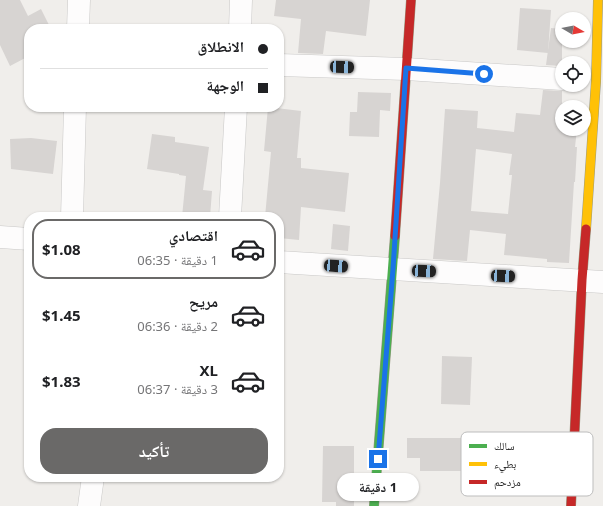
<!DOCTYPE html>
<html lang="ar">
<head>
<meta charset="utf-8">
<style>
	:root { --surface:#fff; --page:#f2f2f2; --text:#202124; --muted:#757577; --line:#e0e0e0; --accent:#6a6968 }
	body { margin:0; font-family:"Noto Sans","Noto Naskh Arabic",sans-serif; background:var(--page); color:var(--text); direction:rtl; height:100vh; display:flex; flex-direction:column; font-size:15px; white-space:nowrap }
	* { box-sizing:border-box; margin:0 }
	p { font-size:13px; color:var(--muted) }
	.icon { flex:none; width:22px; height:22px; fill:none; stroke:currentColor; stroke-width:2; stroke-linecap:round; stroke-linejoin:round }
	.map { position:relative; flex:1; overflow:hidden; direction:ltr }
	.details { position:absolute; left:24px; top:212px; width:260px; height:270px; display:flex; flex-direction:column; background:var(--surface); border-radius:16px; box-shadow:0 1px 3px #0004; direction:rtl }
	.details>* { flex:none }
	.top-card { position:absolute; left:24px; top:24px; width:260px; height:88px; border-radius:16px; box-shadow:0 1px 3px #0004; direction:rtl; display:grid; align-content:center; height:88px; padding:0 16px; background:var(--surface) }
	.needle { width:26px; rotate:100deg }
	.controls { position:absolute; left:555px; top:12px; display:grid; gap:8px }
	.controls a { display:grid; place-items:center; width:36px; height:36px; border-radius:50%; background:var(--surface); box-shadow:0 1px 3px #0004; font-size:20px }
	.end { position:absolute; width:18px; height:18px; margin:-9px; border:5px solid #1a73e8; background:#fff; box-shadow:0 0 0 2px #fff }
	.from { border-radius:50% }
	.bubble { position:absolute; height:28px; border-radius:14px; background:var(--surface); box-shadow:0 1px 3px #0004; font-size:13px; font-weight:700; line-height:28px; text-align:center; direction:rtl }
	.car { position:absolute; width:12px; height:24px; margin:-12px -6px; border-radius:5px; box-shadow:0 0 3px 1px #0007; background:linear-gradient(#222 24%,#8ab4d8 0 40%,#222 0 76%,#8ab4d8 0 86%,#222 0) }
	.top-card b { display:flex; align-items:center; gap:14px; height:38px; font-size:15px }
	.top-card b+b { border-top:1px solid var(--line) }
	.top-card i { width:10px; height:10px; background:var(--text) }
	ul { padding:7px 0 0; list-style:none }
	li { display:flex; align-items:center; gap:12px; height:60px; margin:0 8px 6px; padding:0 8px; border:2px solid transparent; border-radius:16px }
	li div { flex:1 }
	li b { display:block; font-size:15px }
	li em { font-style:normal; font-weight:700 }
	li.on { border-color:var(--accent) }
	li>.icon { width:36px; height:36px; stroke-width:1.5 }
	.cta { display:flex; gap:8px; margin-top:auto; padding:8px 16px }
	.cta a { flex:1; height:46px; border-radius:16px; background:var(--accent); color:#fff; font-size:16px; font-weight:700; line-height:46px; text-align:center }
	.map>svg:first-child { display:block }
	.building { fill:#d7d4d2; fill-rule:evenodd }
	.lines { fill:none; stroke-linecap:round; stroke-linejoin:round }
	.street-casing { stroke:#c9c8c7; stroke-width:23 }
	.fast-casing { stroke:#999a82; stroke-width:10 }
	.slow-casing { stroke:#999a82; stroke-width:10 }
	.jam-casing { stroke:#999a82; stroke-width:10 }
	.street { stroke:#fdfcfc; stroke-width:22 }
	.fast { stroke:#4caf50; stroke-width:9 }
	.slow { stroke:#ffc107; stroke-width:9 }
	.jam { stroke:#c62828; stroke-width:9 }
	.route { stroke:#1a73e8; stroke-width:5 }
	.key { fill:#fff; stroke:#bdbdbd; stroke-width:1 }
	.key-label { font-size:11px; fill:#222 }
</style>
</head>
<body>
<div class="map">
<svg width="603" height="506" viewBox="0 0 603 506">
	<rect width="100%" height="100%" fill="#f0eeeb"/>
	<g class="building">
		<polygon points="0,0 20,0 28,16 41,9 51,29 29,29 29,56 10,66 0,45"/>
		<polygon points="276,0 370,0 366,36 326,31 323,54 298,53 301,19 274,16"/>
		<polygon points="520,8 551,10 548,53 517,50"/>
		<polygon points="551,28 562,29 562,66 546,65"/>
		<path d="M 543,90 L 562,91 L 562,103 L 580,105 L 579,107 L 562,107 L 562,129 L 577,129 L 575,147 L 577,147 L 575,182 L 574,182 L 569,263 L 547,262 L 547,259 L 504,255 L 506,234 L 470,230 L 467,261 L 433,259 L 440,183 L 445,109 L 478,111 L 477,128 L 514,132 L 516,113 L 540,115 ZM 476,149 L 512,154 L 509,175 L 512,175 L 508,214 L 471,211 Z"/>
		<polygon points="358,92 391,93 390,111 380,110 379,137 349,136 350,112 357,112"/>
		<polygon points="268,107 301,111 297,158 301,158 301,168 349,173 345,212 301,207 299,240 279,238 279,217 265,217 271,152 264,151"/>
		<polygon points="152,134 175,137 175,142 209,147 203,190 212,191 210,217 182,217 186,176 179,175 179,174 147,169"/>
		<polygon points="31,138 57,141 53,174 11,169 10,139"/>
		<polygon points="333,224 350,226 348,251 331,249"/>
		<polygon points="442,356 472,357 470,405 441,404"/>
		<polygon points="407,438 472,438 472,471 420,471 420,458 407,458"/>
		<polygon points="323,446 354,446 354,506 336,506 336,502 322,502"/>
	</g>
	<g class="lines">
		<defs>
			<g id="street">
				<polyline points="78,29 79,0"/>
				<polyline points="240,29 241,0"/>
				<polyline points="279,65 406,69 562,79"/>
				<polyline points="72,217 75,107"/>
				<polyline points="230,217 236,107"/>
				<polyline points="0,237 29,239"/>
				<polyline points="279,262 603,282"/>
				<polyline points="89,506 93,477"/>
			</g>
			<polyline id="fast" points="374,506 395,236"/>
			<polyline id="slow" points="586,229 596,81 598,0"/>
			<g id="jam">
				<polyline points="395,236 411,0"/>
				<polyline points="571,506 582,280 586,229"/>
			</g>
		</defs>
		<use href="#street" class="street-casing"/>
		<use href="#fast" class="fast-casing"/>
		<use href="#slow" class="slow-casing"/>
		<use href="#jam" class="jam-casing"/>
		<use href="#street" class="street"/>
		<use href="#fast" class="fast"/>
		<use href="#slow" class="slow"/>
		<use href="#jam" class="jam"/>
	</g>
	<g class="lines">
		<polyline class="route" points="378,459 393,269 406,68 484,74"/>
	</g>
	<rect x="461" y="432" width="132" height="64" rx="6" class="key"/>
	<rect x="469" y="444" width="18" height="4" fill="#4caf50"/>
	<rect x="469" y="462" width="18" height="4" fill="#ffc107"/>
	<rect x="469" y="480" width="18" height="4" fill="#c62828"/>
	<g class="key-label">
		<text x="494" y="450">سالك</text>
		<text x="494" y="468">بطيء</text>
		<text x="494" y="486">مزدحم</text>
	</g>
</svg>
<div class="controls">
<a><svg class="needle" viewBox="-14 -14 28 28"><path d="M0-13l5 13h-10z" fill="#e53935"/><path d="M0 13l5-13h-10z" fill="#757577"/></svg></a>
<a><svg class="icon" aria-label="locate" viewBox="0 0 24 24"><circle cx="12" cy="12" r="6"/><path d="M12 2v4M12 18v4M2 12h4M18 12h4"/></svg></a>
<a><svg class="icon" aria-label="layers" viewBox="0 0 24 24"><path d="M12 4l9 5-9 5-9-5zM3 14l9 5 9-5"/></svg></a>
</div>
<i class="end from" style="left:484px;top:74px"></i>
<i class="end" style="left:378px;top:459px"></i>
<div class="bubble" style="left:337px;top:473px;width:82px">1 دقيقة</div>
<i class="car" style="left:342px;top:67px;rotate:92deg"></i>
<i class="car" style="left:336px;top:266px;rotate:94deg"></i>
<i class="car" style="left:424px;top:271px;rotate:93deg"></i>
<i class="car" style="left:503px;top:276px;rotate:93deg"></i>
<div class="top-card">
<b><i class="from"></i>الانطلاق</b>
<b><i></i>الوجهة</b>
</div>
<section class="details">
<ul>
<li class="on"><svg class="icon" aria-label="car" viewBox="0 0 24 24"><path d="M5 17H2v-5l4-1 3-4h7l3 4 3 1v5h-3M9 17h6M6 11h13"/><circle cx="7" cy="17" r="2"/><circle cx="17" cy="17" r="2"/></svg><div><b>اقتصادي</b><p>1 دقيقة · 06:35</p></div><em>$1.08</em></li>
<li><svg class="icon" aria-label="car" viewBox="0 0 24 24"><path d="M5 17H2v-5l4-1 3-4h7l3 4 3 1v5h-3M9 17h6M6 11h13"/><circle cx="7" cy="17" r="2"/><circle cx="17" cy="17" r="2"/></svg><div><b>مريح</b><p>2 دقيقة · 06:36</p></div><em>$1.45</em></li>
<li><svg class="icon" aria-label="car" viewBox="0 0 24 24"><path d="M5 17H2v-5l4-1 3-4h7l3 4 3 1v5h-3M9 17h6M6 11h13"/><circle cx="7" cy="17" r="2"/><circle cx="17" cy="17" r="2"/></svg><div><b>XL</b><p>3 دقيقة · 06:37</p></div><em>$1.83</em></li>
</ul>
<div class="cta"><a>تأكيد</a></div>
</section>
</div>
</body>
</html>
